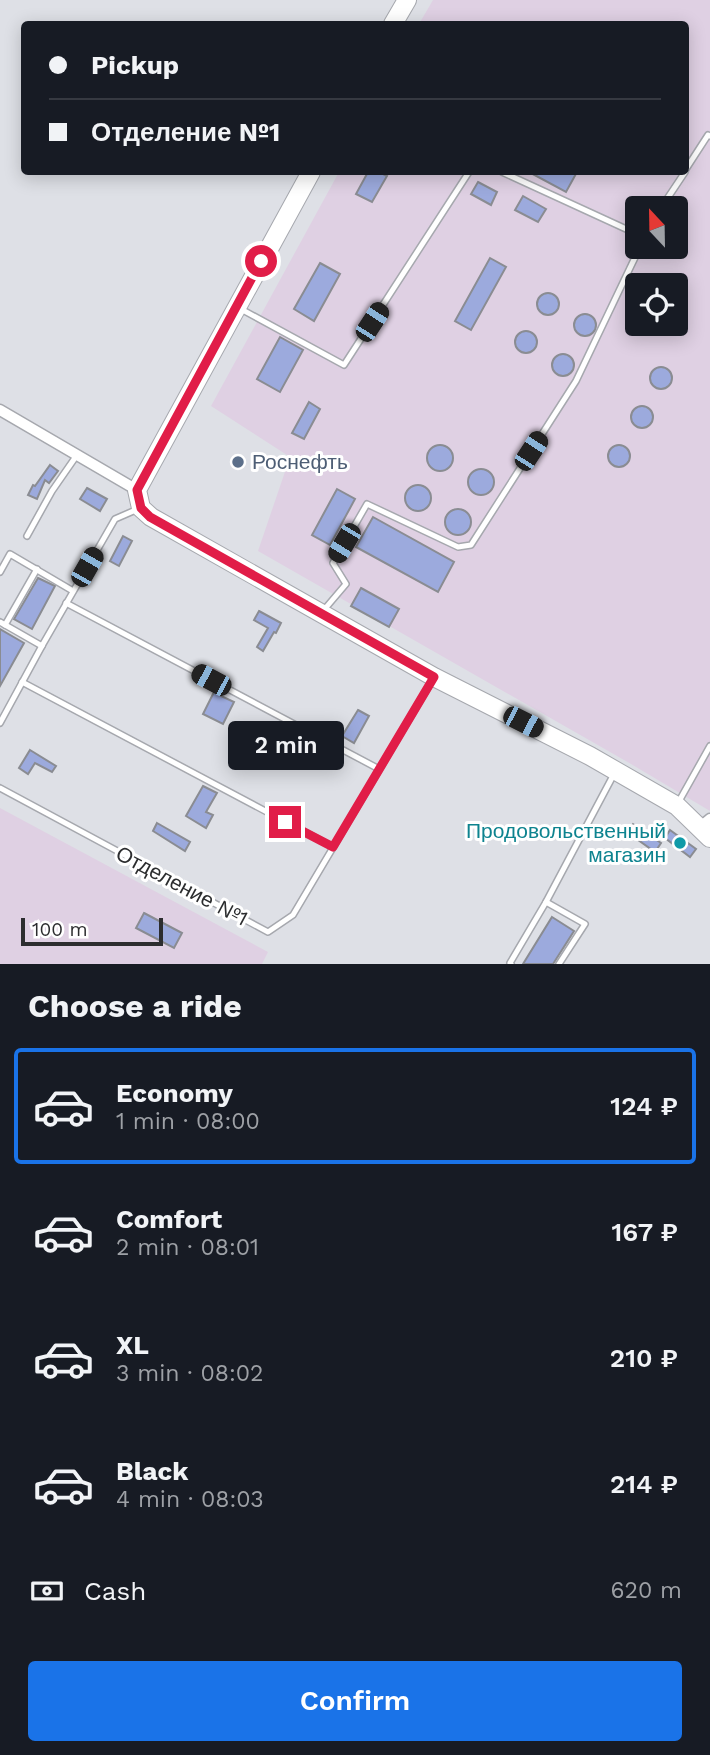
<!DOCTYPE html>
<html lang="en">
<head>
<meta charset="utf-8">
<style>
	:root { --surface:#171b24; --page:#20242c; --text:#f1f3f6; --muted:#9ea1a6; --line:#363941; --accent:#1a73e8 }
	body { margin:0; font-family:"Work Sans",sans-serif; background:var(--page); color:var(--text); height:100vh; display:flex; flex-direction:column; font-size:26px; white-space:nowrap }
	* { box-sizing:border-box; margin:0 }
	p { font-size:23px; color:var(--muted) }
	.icon { flex:none; width:38px; height:38px; fill:none; stroke:currentColor; stroke-width:2; stroke-linecap:round; stroke-linejoin:round }
	.map { position:relative; height:964px; overflow:hidden }
	.sheet { display:flex; flex-direction:column; background:var(--surface); flex:1 }
	.sheet>* { flex:none }
	.hud { position:absolute; left:21px; top:21px; width:668px; height:154px; border-radius:7px; box-shadow:0 4px 18px #0003; display:grid; align-content:center; height:154px; padding:0 28px; background:var(--surface) }
	.needle { width:46px; rotate:338deg }
	.fabs { position:absolute; left:625px; top:196px; display:grid; gap:14px }
	.fabs a { display:grid; place-items:center; width:63px; height:63px; border-radius:7px; background:var(--surface); box-shadow:0 4px 18px #0003; font-size:35px }
	.scale { position:absolute; left:21px; bottom:18px; width:142px; box-sizing:border-box; padding-left:7px; border:4px solid #2c2d2f; border-top:0; font-size:19px; line-height:24px; white-space:nowrap; color:#2c2d2f; -webkit-text-stroke:5px #fff; paint-order:stroke }
	.end { position:absolute; width:32px; height:32px; margin:-16px; border:9px solid #e11d48; background:#fff; box-shadow:0 0 0 4px #fff }
	.from { border-radius:50% }
	.bubble { position:absolute; height:49px; border-radius:7px; background:var(--surface); box-shadow:0 4px 18px #0003; font-size:23px; font-weight:600; line-height:49px; text-align:center }
	.car { position:absolute; width:21px; height:42px; margin:-21px -10px; border-radius:9px; box-shadow:0 0 5px 2px #0007; background:linear-gradient(#222 24%,#8ab4d8 0 40%,#222 0 76%,#8ab4d8 0 86%,#222 0) }
	.hud b { display:flex; align-items:center; gap:24px; height:66px; font-size:26px }
	.hud b+b { border-top:2px solid var(--line) }
	.hud i { width:18px; height:18px; background:var(--text) }
	ul { padding:0; list-style:none }
	li { display:flex; align-items:center; gap:21px; height:116px; margin:0 14px 10px; padding:0 14px; border:4px solid transparent; border-radius:7px }
	li div { flex:1 }
	li b { display:block; font-size:26px }
	li em { font-style:normal; font-weight:600 }
	li.active { border-color:var(--accent) }
	li>.icon { width:63px; height:63px; stroke-width:1.5 }
	h2 { padding:0 28px; font-size:32px; line-height:84px }
	.pay { display:flex; align-items:center; gap:18px; height:77px; padding:0 28px; font-size:26px }
	.pay p { margin-inline-start:auto }
	.primary-button { display:flex; gap:14px; margin-top:auto; padding:14px 28px }
	.primary-button a { flex:1; height:80px; border-radius:7px; background:var(--accent); color:#fff; font-size:28px; font-weight:600; line-height:80px; text-align:center }
	.map>svg:first-child { display:block }
	.industrial { fill:#dfd0e3; fill-rule:evenodd }
	.building { fill:#9caadd; stroke:#8a8c92; stroke-width:2 }
	.lines { fill:none; stroke-linecap:round; stroke-linejoin:round }
	.lane-casing { stroke:#a6a8ae; stroke-width:8 }
	.street-casing { stroke:#a6a8ae; stroke-width:13 }
	.primary-casing { stroke:#a6a8ae; stroke-width:20 }
	.lane { stroke:#fff; stroke-width:5 }
	.street { stroke:#fff; stroke-width:10 }
	.primary { stroke:#fff; stroke-width:18 }
	.route { stroke:#e11d48; stroke-width:9 }
	.service-dot { fill:#5c6f8a; stroke:#fff; stroke-width:2.5 }
	.culture-dot { fill:#0f9aa8; stroke:#fff; stroke-width:2.5 }
	.labels { text-anchor:middle; stroke-width:6; stroke-linejoin:round; paint-order:stroke }
	.service-label { font-size:21px; fill:#4e5e75; stroke:#fff; text-anchor:start }
	.culture-label { font-size:21px; fill:#0d838f; stroke:#fff; text-anchor:end }
	.street-label { font-size:21px; fill:#2c2d2f; stroke:#fff }
</style>
</head>
<body>
<div class="map">
<svg width="710" height="964" viewBox="0 0 710 964">
	<rect width="100%" height="100%" fill="#dee0e6"/>
	<g class="industrial">
		<path d="M 433,0 L 710,0 L 710,811 L 631,764 L 258,551 L 290,457 L 211,406 L 339,172 L 686,172 L 686,24 L 419,24 ZM 637,208 L 676,208 L 676,247 L 637,247 ZM 637,285 L 676,285 L 676,324 L 637,324 Z"/>
		<polygon points="0,808 268,952 262,964 0,964"/>
	</g>
	<g class="building">
		<polygon points="368,172 379,172 387,176 372,202 356,194"/>
		<polygon points="529,172 577,172 566,192"/>
		<polygon points="478,182 497,192 491,205 471,194"/>
		<polygon points="523,196 546,209 538,222 515,210"/>
		<polygon points="490,258 506,267 471,330 455,321"/>
		<polygon points="320,263 340,274 314,321 294,309"/>
		<circle cx="548" cy="304" r="11"/>
		<circle cx="585" cy="325" r="11"/>
		<circle cx="526" cy="342" r="11"/>
		<polygon points="280,337 303,350 280,392 257,379"/>
		<circle cx="563" cy="365" r="11"/>
		<circle cx="661" cy="378" r="11"/>
		<polygon points="309,402 320,409 304,439 292,433"/>
		<circle cx="642" cy="417" r="11"/>
		<circle cx="440" cy="458" r="13"/>
		<circle cx="619" cy="456" r="11"/>
		<polygon points="50,465 58,471 49,483 45,480 37,499 28,495 33,485 35,486"/>
		<circle cx="481" cy="482" r="13"/>
		<circle cx="418" cy="498" r="13"/>
		<polygon points="87,488 107,499 100,511 80,499"/>
		<polygon points="337,489 355,499 330,545 312,535"/>
		<circle cx="458" cy="522" r="13"/>
		<polygon points="373,517 454,562 438,592 356,547"/>
		<polygon points="123,536 132,541 119,566 110,561"/>
		<polygon points="38,578 55,586 32,629 14,619"/>
		<polygon points="361,588 399,609 389,627 351,606"/>
		<polygon points="259,611 281,623 276,633 274,632 263,651 257,647 268,628 254,620"/>
		<polygon points="0,629 24,643 0,686"/>
		<polygon points="216,688 223,692 221,696 234,702 223,724 203,714"/>
		<polygon points="358,710 369,716 354,743 342,736"/>
		<polygon points="30,750 56,766 52,772 35,763 28,774 19,768"/>
		<polygon points="203,786 217,793 206,812 213,815 206,828 186,816"/>
		<polygon points="157,823 190,842 185,851 153,831"/>
		<polygon points="633,824 661,843 655,852 627,832"/>
		<polygon points="670,830 696,849 690,857 665,838"/>
		<polygon points="144,913 182,933 174,948 136,928"/>
		<polygon points="552,917 574,931 553,964 523,964"/>
	</g>
	<g class="lines">
		<defs>
			<g id="lane">
				<polyline points="686,169 708,135 710,136"/>
				<polyline points="502,172 637,234"/>
				<polyline points="661,208 685,172"/>
				<polyline points="239,308 344,365 469,172"/>
				<polyline points="27,536 52,491 77,455"/>
				<polyline points="0,572 10,554 73,591"/>
				<polyline points="66,603 379,769"/>
				<polyline points="323,611 346,584 333,563 367,504 458,547 471,545 576,381 640,247"/>
				<polyline points="0,622 42,646"/>
				<polyline points="5,625 37,569"/>
				<polyline points="22,682 333,847"/>
				<polyline points="0,723 43,644 115,519 138,509"/>
				<polyline points="0,788 268,932 293,915 433,679"/>
				<polyline points="678,803 710,746"/>
				<polyline points="546,902 585,924 559,964"/>
				<polyline points="511,964 510,963 546,902 614,774"/>
			</g>
			<g id="street">
				<polyline points="0,410 137,490"/>
				<polyline points="699,828 710,819"/>
			</g>
			<g id="primary">
				<polyline points="393,24 407,0"/>
				<polyline points="311,172 137,490 141,508 151,517 434,677 590,756 677,806 710,838"/>
			</g>
		</defs>
		<use href="#lane" class="lane-casing"/>
		<use href="#street" class="street-casing"/>
		<use href="#primary" class="primary-casing"/>
		<use href="#lane" class="lane"/>
		<use href="#street" class="street"/>
		<use href="#primary" class="primary"/>
	</g>
	<g class="lines">
		<polyline class="route" points="261,261 137,490 141,508 150,517 434,677 333,847 285,822"/>
	</g>
	<circle class="service-dot" cx="238" cy="462" r="7"/>
	<circle class="culture-dot" cx="680" cy="843" r="7"/>
	<g class="labels">
		<g class="service-label">
			<text x="252" y="469">Роснефть</text>
		</g>
		<g class="culture-label">
			<text x="666" y="838">Продовольственный<tspan x="666" dy="24">магазин</tspan></text>
		</g>
		<g class="street-label">
			<text transform="translate(182 886) rotate(28)" y="7">Отделение №1</text>
		</g>
	</g>
</svg>
<div class="fabs">
<a><svg class="needle" viewBox="-14 -14 28 28"><path d="M0-13l5 13h-10z" fill="#e53935"/><path d="M0 13l5-13h-10z" fill="#9ea1a6"/></svg></a>
<a><svg class="icon" aria-label="locate" viewBox="0 0 24 24"><circle cx="12" cy="12" r="6"/><path d="M12 2v4M12 18v4M2 12h4M18 12h4"/></svg></a>
</div>
<div class="scale">100 m</div>
<i class="end from" style="left:261px;top:261px"></i>
<i class="end" style="left:285px;top:822px"></i>
<div class="bubble" style="left:228px;top:721px;width:116px">2 min</div>
<i class="car" style="left:372px;top:322px;rotate:33deg"></i>
<i class="car" style="left:531px;top:451px;rotate:33deg"></i>
<i class="car" style="left:344px;top:543px;rotate:211deg"></i>
<i class="car" style="left:87px;top:567px;rotate:30deg"></i>
<i class="car" style="left:211px;top:680px;rotate:298deg"></i>
<i class="car" style="left:523px;top:722px;rotate:117deg"></i>
<div class="hud">
<b><i class="from"></i>Pickup</b>
<b><i></i>Отделение №1</b>
</div>
</div>
<section class="sheet">
<h2>Choose a ride</h2>
<ul>
<li class="active"><svg class="icon" aria-label="car" viewBox="0 0 24 24"><path d="M5 17H2v-5l4-1 3-4h7l3 4 3 1v5h-3M9 17h6M6 11h13"/><circle cx="7" cy="17" r="2"/><circle cx="17" cy="17" r="2"/></svg><div><b>Economy</b><p>1 min · 08:00</p></div><em>124 ₽</em></li>
<li><svg class="icon" aria-label="car" viewBox="0 0 24 24"><path d="M5 17H2v-5l4-1 3-4h7l3 4 3 1v5h-3M9 17h6M6 11h13"/><circle cx="7" cy="17" r="2"/><circle cx="17" cy="17" r="2"/></svg><div><b>Comfort</b><p>2 min · 08:01</p></div><em>167 ₽</em></li>
<li><svg class="icon" aria-label="car" viewBox="0 0 24 24"><path d="M5 17H2v-5l4-1 3-4h7l3 4 3 1v5h-3M9 17h6M6 11h13"/><circle cx="7" cy="17" r="2"/><circle cx="17" cy="17" r="2"/></svg><div><b>XL</b><p>3 min · 08:02</p></div><em>210 ₽</em></li>
<li><svg class="icon" aria-label="car" viewBox="0 0 24 24"><path d="M5 17H2v-5l4-1 3-4h7l3 4 3 1v5h-3M9 17h6M6 11h13"/><circle cx="7" cy="17" r="2"/><circle cx="17" cy="17" r="2"/></svg><div><b>Black</b><p>4 min · 08:03</p></div><em>214 ₽</em></li>
</ul>
<div class="pay"><svg class="icon" aria-label="cash" viewBox="0 0 24 24"><path d="M3 7h18v10H3z"/><circle cx="12" cy="12" r="2"/></svg>Cash<p>620 m</p></div>
<div class="primary-button"><a>Confirm</a></div>
</section>
</body>
</html>
